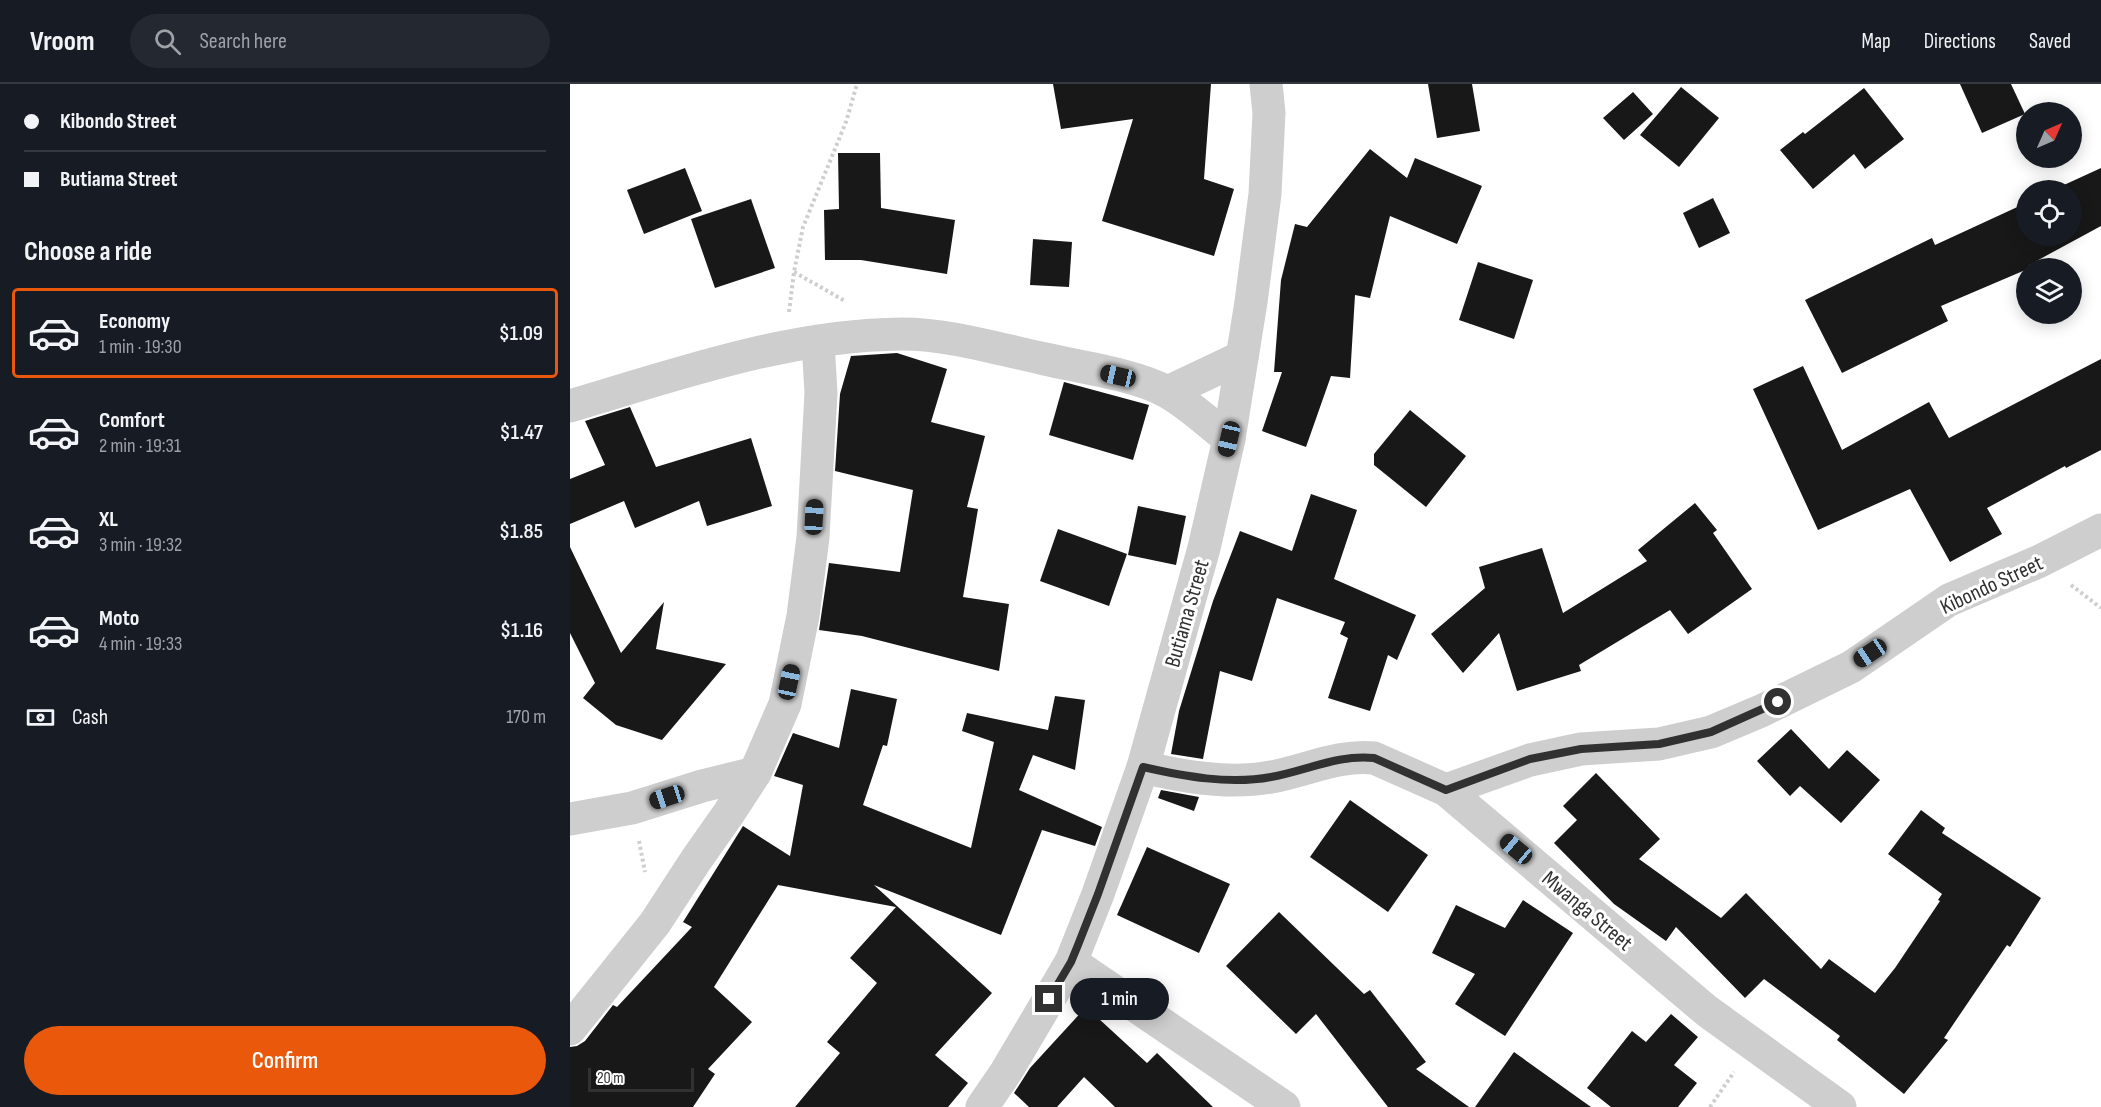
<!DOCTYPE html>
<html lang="en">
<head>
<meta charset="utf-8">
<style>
	:root { --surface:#171b24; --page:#242831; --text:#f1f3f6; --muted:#9ea1a6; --line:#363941; --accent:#ea580c }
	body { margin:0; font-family:"Sofia Sans Condensed",sans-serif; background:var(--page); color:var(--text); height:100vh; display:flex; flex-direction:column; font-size:22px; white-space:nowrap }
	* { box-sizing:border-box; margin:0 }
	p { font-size:20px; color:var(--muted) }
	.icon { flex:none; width:33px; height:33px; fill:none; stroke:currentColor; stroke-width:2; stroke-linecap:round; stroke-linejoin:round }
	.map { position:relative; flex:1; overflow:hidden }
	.side { display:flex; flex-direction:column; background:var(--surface); width:570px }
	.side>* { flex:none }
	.guide { display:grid; align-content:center; height:132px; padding:0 24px; background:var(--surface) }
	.needle { width:39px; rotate:45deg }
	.tools { position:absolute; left:1446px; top:18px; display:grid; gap:12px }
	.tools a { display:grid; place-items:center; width:66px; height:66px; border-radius:50%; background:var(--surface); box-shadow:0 3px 15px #0003; font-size:30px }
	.scale { position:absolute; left:18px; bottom:15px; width:106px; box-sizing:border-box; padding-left:6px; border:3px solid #313131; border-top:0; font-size:16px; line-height:21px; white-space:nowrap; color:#313131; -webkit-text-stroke:4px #fff; paint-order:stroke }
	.end { position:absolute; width:27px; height:27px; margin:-14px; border:8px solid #313131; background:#fff; box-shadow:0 0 0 3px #fff }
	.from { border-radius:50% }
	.bubble { position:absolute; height:42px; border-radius:21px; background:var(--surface); box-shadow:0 3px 15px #0003; font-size:20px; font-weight:600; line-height:42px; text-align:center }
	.car { position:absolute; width:18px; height:36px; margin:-18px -9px; border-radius:8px; box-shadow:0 0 4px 2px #0007; background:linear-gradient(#222 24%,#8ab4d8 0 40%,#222 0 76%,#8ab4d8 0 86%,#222 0) }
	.guide b { display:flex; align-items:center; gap:21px; height:57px; font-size:22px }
	.guide b+b { border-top:2px solid var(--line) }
	.guide i { width:15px; height:15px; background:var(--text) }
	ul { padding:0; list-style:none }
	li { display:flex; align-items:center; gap:18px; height:90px; margin:0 12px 9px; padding:0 12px; border:3px solid transparent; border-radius:6px }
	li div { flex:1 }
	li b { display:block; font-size:22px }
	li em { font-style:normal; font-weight:600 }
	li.current { border-color:var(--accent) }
	li>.icon { width:54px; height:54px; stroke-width:1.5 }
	h2 { padding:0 24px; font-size:27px; line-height:72px }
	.pay { display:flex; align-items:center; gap:15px; height:66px; padding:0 24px; font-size:22px }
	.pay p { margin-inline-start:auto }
	.primary-button { display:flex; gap:12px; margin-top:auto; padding:12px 24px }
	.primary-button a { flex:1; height:69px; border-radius:36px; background:var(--accent); color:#fff; font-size:24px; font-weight:600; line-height:69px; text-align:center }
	header { display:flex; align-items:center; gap:36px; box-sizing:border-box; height:84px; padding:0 30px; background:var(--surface); border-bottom:2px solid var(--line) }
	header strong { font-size:28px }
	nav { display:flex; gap:33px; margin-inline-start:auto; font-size:21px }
	.search { width:420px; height:54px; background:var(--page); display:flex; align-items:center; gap:15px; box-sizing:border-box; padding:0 21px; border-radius:33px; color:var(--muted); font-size:22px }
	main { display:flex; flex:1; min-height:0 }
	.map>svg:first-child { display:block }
	.building { fill:#181818 }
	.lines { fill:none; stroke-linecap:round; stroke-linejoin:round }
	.path { stroke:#cecece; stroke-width:4; stroke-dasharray:3 3; stroke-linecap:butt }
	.minor { stroke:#cecece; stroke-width:33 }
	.route { stroke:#313131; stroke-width:8 }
	.labels { text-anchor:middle; stroke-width:6; stroke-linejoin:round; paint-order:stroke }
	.street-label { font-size:22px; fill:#313131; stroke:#fff }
</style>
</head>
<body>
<header>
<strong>Vroom</strong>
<div class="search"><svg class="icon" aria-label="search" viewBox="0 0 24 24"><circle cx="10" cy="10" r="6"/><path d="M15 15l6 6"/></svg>Search here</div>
<nav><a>Map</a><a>Directions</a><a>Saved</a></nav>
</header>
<main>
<section class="side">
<div class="guide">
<b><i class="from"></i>Kibondo Street</b>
<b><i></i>Butiama Street</b>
</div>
<h2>Choose a ride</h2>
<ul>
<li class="current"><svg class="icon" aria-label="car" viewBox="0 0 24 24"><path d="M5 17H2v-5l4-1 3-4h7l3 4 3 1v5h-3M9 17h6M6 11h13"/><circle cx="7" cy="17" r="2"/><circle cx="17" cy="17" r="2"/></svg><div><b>Economy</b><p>1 min · 19:30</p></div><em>$1.09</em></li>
<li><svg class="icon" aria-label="car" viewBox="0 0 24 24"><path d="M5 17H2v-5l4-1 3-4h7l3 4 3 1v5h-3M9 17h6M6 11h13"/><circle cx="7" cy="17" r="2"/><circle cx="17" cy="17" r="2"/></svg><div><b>Comfort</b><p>2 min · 19:31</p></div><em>$1.47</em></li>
<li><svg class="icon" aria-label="car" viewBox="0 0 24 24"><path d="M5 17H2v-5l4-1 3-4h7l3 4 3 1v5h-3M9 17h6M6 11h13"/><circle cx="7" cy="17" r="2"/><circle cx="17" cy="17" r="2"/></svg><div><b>XL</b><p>3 min · 19:32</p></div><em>$1.85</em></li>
<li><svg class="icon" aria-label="car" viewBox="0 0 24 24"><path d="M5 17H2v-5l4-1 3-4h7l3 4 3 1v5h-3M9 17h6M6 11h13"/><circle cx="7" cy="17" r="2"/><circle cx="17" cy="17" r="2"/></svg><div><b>Moto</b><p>4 min · 19:33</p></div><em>$1.16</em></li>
</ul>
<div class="pay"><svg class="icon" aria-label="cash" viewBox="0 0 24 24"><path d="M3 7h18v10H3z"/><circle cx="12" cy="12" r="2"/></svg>Cash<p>170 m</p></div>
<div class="primary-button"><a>Confirm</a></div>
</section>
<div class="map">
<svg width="1531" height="1023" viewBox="0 0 1531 1023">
	<rect width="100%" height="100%" fill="#fff"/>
	<g class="building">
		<polygon points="483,0 641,0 634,95 664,105 644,172 532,137 563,35 491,45"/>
		<polygon points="858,0 902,0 910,47 867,54"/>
		<polygon points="1390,0 1441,0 1455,30 1412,49"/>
		<polygon points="1111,3 1149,34 1109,83 1070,51"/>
		<polygon points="1294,4 1334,55 1295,85 1284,70 1243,105 1210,66 1233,48 1235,50"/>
		<polygon points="1063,8 1083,30 1054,56 1033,34"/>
		<polygon points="800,65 837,94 845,74 912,102 887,160 820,132 800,214 785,211 780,294 761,292 736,363 692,347 712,288 704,288 711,196 725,140 737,143"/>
		<polygon points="268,69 310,69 311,124 385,136 377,190 291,176 255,176 254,126 269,125"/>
		<polygon points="115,84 132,127 74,150 57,106"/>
		<polygon points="1531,84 1531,142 1459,181 1460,184 1371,222 1378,237 1272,289 1235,216 1362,154 1365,161 1456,119 1456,152 1502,152 1502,106 1483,106"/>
		<polygon points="1143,114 1160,149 1129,164 1113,129"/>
		<polygon points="181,115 205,184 145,204 121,135"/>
		<polygon points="463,155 502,158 499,203 460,201"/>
		<polygon points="908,178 963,196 944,255 889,236"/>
		<polygon points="327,269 377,285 361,338 415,352 397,423 408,425 393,513 439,520 429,587 292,552 249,546 259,479 330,488 343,406 265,387 270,310 281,272"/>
		<polygon points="1531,275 1531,366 1496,384 1495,382 1417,424 1432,450 1380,478 1340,405 1248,446 1183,305 1233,282 1272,366 1359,318 1379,354"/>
		<polygon points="494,298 579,321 563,376 479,351"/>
		<polygon points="60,323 86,383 181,354 202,422 137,442 129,417 65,444 54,417 0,440 0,395 35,381 15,337"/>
		<polygon points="840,326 896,372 856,423 804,381 804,370"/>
		<polygon points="741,410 787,426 764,495 846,531 827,576 818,571 800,627 758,614 778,554 770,550 775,538 707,514 682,597 650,587 633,675 601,670 609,627 643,517 670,447 722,467"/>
		<polygon points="1125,419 1147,446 1143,449 1182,505 1118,550 1100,526 1009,581 1011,587 947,607 929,549 893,589 861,550 915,504 909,483 972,464 993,529 1077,477 1068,466"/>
		<polygon points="568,422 616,432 606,481 558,471"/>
		<polygon points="488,445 557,470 539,522 470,497"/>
		<polygon points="0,463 51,569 94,518 86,565 156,580 92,656 46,641 13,614 25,599 0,549"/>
		<polygon points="281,605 327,615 317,662 313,661 293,721 401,764 424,658 392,647 397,629 478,646 485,612 515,616 505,686 463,671 449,706 532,743 525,762 472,746 431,851 304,801 422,909 365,971 398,999 378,1023 225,1023 270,969 257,958 307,899 280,874 326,823 208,801 144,903 182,938 138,985 145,990 123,1023 0,1023 0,963 7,962 15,957 43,921 47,923 122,843 113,838 173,742 220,772 233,701 204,692 223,649 269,664"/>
		<polygon points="1221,645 1259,685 1277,666 1310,696 1271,739 1230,702 1220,712 1187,677"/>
		<polygon points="1026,689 1090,755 1069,775 1151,834 1176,809 1251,885 1259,875 1305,909 1325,884 1370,817 1368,816 1372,810 1318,770 1351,726 1375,744 1372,749 1471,814 1440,863 1437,861 1374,954 1378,956 1334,1010 1267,956 1270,952 1194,895 1175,914 1106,843 1096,857 1044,820 984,759 1007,736 993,722"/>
		<polygon points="591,706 629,713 624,727 588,714"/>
		<polygon points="780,716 858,771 818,828 740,773"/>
		<polygon points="577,763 660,800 629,869 547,831"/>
		<polygon points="953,816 1003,849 935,952 885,920 905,890 862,869 886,821 935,844"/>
		<polygon points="709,828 794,910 800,906 856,978 846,985 899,1023 818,1023 746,930 726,950 656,882"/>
		<polygon points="516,923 577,979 587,969 643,1023 545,1023 514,993 487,1023 459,1023 444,1009 460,984"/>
		<polygon points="1101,930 1128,953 1104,981 1127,999 1108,1023 1041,1023 1017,1004 1062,947 1076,958"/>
		<polygon points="944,968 1021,1023 905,1023"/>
	</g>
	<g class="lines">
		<g class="path">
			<polyline points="224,188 275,217"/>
			<polyline points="219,228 224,188 233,143 276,38 287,0"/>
			<polyline points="1501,501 1531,524"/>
			<polyline points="69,757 75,788"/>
			<polyline points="1140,1023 1164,988"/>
		</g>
		<g class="minor">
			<polyline points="598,308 672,273"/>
			<path d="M 0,322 C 108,290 218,251 332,250 C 380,250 428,265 475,275 C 510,283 567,291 597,308 C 616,318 641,341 659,355"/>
			<path d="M 573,683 C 613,693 659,701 701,693 C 735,687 769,670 804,674 L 876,706 L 1137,927 L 1270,1023"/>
			<polyline points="876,706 960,676 1011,665 1089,660 1141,648 1191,627 1281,583 1379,516 1470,477 1531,446"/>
			<polyline points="0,735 62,724 132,702 185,689"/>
			<polyline points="501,878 714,1023"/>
			<polyline points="0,945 85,839 126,776 159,729 185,689 215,620 233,532 243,453 251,309 248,258"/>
			<polyline points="412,1023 436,988 501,878 528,810 573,683 634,464 659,355 681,218 695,110 699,29 696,0"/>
		</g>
	</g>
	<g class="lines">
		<path class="route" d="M 479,915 L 501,878 L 508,861 L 528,810 L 573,683 C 613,692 659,701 701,693 C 735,687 769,670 804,674 L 876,706 L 960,675 L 1011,665 L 1089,660 L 1141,648 L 1208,618"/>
	</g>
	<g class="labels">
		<g class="street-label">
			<text transform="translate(1421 500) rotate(-25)" y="8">Kibondo Street</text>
			<text transform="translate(616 529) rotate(-74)" y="8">Butiama Street</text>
			<text transform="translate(1018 826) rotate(40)" y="8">Mwanga Street</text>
		</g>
	</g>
</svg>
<div class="tools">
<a><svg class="needle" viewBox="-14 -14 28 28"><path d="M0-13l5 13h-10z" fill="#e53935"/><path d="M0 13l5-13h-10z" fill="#9ea1a6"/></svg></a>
<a><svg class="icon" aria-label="locate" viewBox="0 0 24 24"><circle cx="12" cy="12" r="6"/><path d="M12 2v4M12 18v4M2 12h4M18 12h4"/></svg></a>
<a><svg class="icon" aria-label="layers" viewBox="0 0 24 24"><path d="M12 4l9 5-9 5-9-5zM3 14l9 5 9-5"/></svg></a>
</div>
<div class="scale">20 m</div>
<i class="end from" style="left:1208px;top:618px"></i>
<i class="end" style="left:479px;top:915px"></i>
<div class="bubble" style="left:500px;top:894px;width:99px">1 min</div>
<i class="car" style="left:548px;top:292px;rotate:283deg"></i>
<i class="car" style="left:659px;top:355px;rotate:193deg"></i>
<i class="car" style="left:244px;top:433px;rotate:3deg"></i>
<i class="car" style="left:1300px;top:569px;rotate:236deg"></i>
<i class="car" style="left:219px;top:598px;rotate:12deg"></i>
<i class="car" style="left:97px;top:713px;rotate:252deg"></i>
<i class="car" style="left:946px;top:765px;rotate:310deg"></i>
</div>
</main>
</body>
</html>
